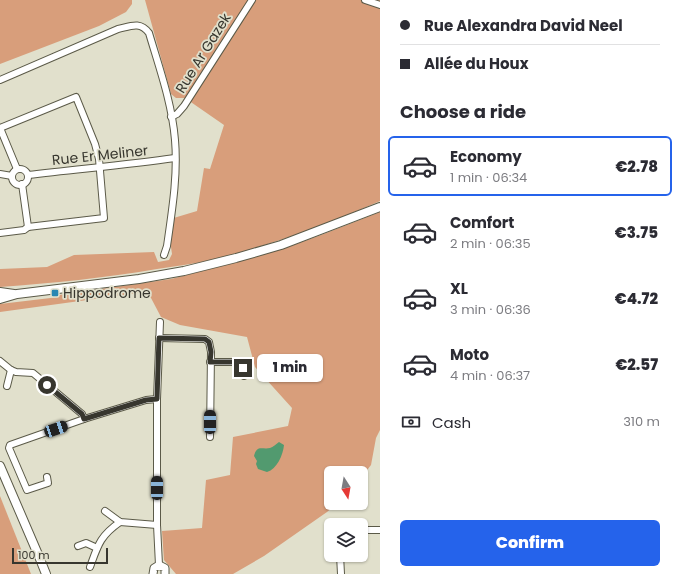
<!DOCTYPE html>
<html lang="en">
<head>
<meta charset="utf-8">
<style>
	:root { --surface:#fff; --page:#f2f2f3; --text:#2b2b33; --muted:#7c7c81; --line:#e1e1e2; --accent:#2563eb }
	body { margin:0; font-family:Poppins,sans-serif; background:var(--page); color:var(--text); height:100vh; display:flex; flex-direction:column; font-size:15px; white-space:nowrap }
	* { box-sizing:border-box; margin:0 }
	p { font-size:13px; color:var(--muted) }
	.icon { flex:none; width:22px; height:22px; fill:none; stroke:currentColor; stroke-width:2; stroke-linecap:round; stroke-linejoin:round }
	.map { position:relative; flex:1; overflow:hidden }
	.drawer { display:flex; flex-direction:column; background:var(--surface); width:300px }
	.drawer>* { flex:none }
	.hud { display:grid; align-content:center; height:88px; padding:0 20px; background:var(--surface) }
	.needle { width:26px; rotate:169deg }
	.controls { position:absolute; left:324px; top:466px; display:grid; gap:8px }
	.controls a { display:grid; place-items:center; width:44px; height:44px; border-radius:6px; background:var(--surface); box-shadow:0 1px 3px #0004; font-size:20px }
	.scale { position:absolute; left:12px; bottom:10px; width:96px; box-sizing:border-box; padding-left:4px; border:2px solid #37362e; border-top:0; font-size:11px; line-height:14px; white-space:nowrap; color:#37362e; -webkit-text-stroke:3px #e1e0cc; paint-order:stroke }
	.end { position:absolute; width:18px; height:18px; margin:-9px; border:5px solid #37362e; background:#fff; box-shadow:0 0 0 2px #fff }
	.from { border-radius:50% }
	.bubble { position:absolute; height:28px; border-radius:6px; background:var(--surface); box-shadow:0 1px 3px #0004; font-size:13px; font-weight:800; line-height:28px; text-align:center }
	.car { position:absolute; width:12px; height:24px; margin:-12px -6px; border-radius:5px; box-shadow:0 0 3px 1px #0007; background:linear-gradient(#222 24%,#8ab4d8 0 40%,#222 0 76%,#8ab4d8 0 86%,#222 0) }
	.hud b { display:flex; align-items:center; gap:14px; height:38px; font-size:15px }
	.hud b+b { border-top:1px solid var(--line) }
	.hud i { width:10px; height:10px; background:var(--text) }
	ul { padding:0; list-style:none }
	li { display:flex; align-items:center; gap:12px; height:60px; margin:0 8px 6px; padding:0 12px; border:2px solid transparent; border-radius:6px }
	li div { flex:1 }
	li b { display:block; font-size:15px }
	li em { font-style:normal; font-weight:800 }
	li.active { border-color:var(--accent) }
	li>.icon { width:36px; height:36px; stroke-width:1.5 }
	h2 { padding:0 20px; font-size:18px; line-height:48px }
	.pay { display:flex; align-items:center; gap:10px; height:44px; padding:0 20px; font-size:15px }
	.pay p { margin-inline-start:auto }
	.primary-button { display:flex; gap:8px; margin-top:auto; padding:8px 20px }
	.primary-button a { flex:1; height:46px; border-radius:6px; background:var(--accent); color:#fff; font-size:16px; font-weight:800; line-height:46px; text-align:center }
	main { display:flex; flex:1; min-height:0 }
	.map>svg:first-child { display:block }
	.green { fill:#d89e7b }
	.water { fill:#529a6f }
	.lines { fill:none; stroke-linecap:round; stroke-linejoin:round }
	.minor-casing { stroke:#5b5a48; stroke-width:8 }
	.tertiary-casing { stroke:#5b5a48; stroke-width:9 }
	.secondary-casing { stroke:#5b5a48; stroke-width:10 }
	.minor { stroke:#fff; stroke-width:6 }
	.tertiary { stroke:#fff; stroke-width:7 }
	.secondary { stroke:#fff; stroke-width:8 }
	.route { stroke:#37362e; stroke-width:5 }
	.poi-dot { fill:#2986b2; stroke:#e1e0cc; stroke-width:1.5 }
	.labels { text-anchor:middle; stroke-width:3.5; stroke-linejoin:round; paint-order:stroke }
	.street-label { font-size:14px; fill:#37362e; stroke:#e1e0cc }
	.poi-label { font-size:14px; fill:#37362e; stroke:#e1e0cc; text-anchor:start }
</style>
</head>
<body>
<main>
<div class="map">
<svg width="380" height="574" viewBox="0 0 380 574">
	<rect width="100%" height="100%" fill="#e1e0cc"/>
	<g class="green">
		<polygon points="0,0 132,0 132,4 126,12 99,26 0,64"/>
		<path d="M 145,0 L 380,0 L 380,201 C 325,225 269,246 211,260 C 193,264 175,266 157,269 C 105,278 53,283 0,287 L 0,269 L 47,267 L 74,255 L 154,252 L 158,262 L 169,260 L 172,254 L 167,220 L 197,211 L 204,168 L 210,169 L 224,125 L 185,98 L 176,98 L 171,94 Z"/>
		<polygon points="380,212 380,430 376,438 371,465 361,478 361,473 331,473 331,503 338,503 327,512 264,556 233,574 176,574 164,560 162,531 202,528 206,480 230,475 233,437 288,426 292,408 255,367 247,337 180,325 161,317 151,298 138,293 0,312 0,304 59,297 59,295 171,279 248,259 291,246 321,235"/>
		<polygon points="0,496 31,574 0,574"/>
	</g>
	<path class="water" d="M 279,442 L 284,445 C 283,455 277,469 267,472 L 258,469 L 256,464 L 257,461 L 254,456 C 257,444 262,450 270,448 C 273,447 276,444 279,442 Z"/>
	<g class="lines">
		<defs>
			<g id="minor">
				<polyline points="365,0 380,5"/>
				<path d="M 0,80 L 118,29 C 131,26 140,21 149,33 C 159,67 172,103 175,140 C 178,175 172,211 167,246 L 164,255"/>
				<polyline points="171,117 177,114 184,106 252,0"/>
				<polyline points="0,128 17,169"/>
				<circle cx="20" cy="177" r="8"/>
				<polyline points="0,174 12,176"/>
				<path d="M 28,175 C 77,169 126,165 175,158"/>
				<polyline points="22,184 28,227"/>
				<polyline points="0,233 24,230 28,227 104,218 99,159 95,144 76,97 0,128"/>
				<polyline points="159,338 205,339 209,342 211,352 210,437"/>
				<polyline points="0,361 11,370 16,372 33,373 82,414 84,419"/>
				<path d="M 210,362 L 236,362 C 243,365 243,369 244,376"/>
				<polyline points="7,386 11,370"/>
				<polyline points="47,477 48,483 27,490 9,448 10,445 84,419 146,400 157,399"/>
				<polyline points="105,511 120,522 157,525"/>
				<polyline points="361,530 380,530"/>
				<polyline points="78,546 86,543 97,548"/>
				<polyline points="340,555 341,574"/>
				<polyline points="159,565 157,525 157,399 160,322"/>
				<path d="M 90,567 C 98,545 100,536 120,522"/>
			</g>
			<polyline id="tertiary" points="153,574 154,568 159,565 165,568 165,574"/>
			<g id="secondary">
				<polyline points="0,292 14,294"/>
				<polyline points="0,299 17,294 139,279 184,271 236,258 281,245 380,207"/>
				<polyline points="0,466 40,559 46,574"/>
			</g>
		</defs>
		<use href="#minor" class="minor-casing"/>
		<use href="#tertiary" class="tertiary-casing"/>
		<use href="#secondary" class="secondary-casing"/>
		<use href="#minor" class="minor"/>
		<use href="#tertiary" class="tertiary"/>
		<use href="#secondary" class="secondary"/>
	</g>
	<g class="lines">
		<polyline class="route" points="47,385 82,414 84,419 146,400 157,399 159,338 205,339 209,342 211,352 210,362 236,362 240,364 243,368"/>
	</g>
	<rect class="poi-dot" x="51" y="289" width="8" height="8" rx="2"/>
	<g class="labels">
		<g class="street-label">
			<text transform="translate(203 53) rotate(-58)" y="5">Rue Ar Gazek</text>
			<text transform="translate(100 155) rotate(-6)" y="5">Rue Er Meliner</text>
		</g>
		<g class="poi-label">
			<text x="63" y="298">Hippodrome</text>
		</g>
	</g>
</svg>
<div class="controls">
<a><svg class="needle" viewBox="-14 -14 28 28"><path d="M0-13l5 13h-10z" fill="#e53935"/><path d="M0 13l5-13h-10z" fill="#7c7c81"/></svg></a>
<a><svg class="icon" aria-label="layers" viewBox="0 0 24 24"><path d="M12 4l9 5-9 5-9-5zM3 14l9 5 9-5"/></svg></a>
</div>
<div class="scale">100 m</div>
<i class="end from" style="left:47px;top:385px"></i>
<i class="end" style="left:243px;top:368px"></i>
<div class="bubble" style="left:257px;top:354px;width:66px">1 min</div>
<i class="car" style="left:210px;top:422px;rotate:0deg"></i>
<i class="car" style="left:56px;top:429px;rotate:71deg"></i>
<i class="car" style="left:157px;top:488px;rotate:0deg"></i>
</div>
<section class="drawer">
<div class="hud">
<b><i class="from"></i>Rue Alexandra David Neel</b>
<b><i></i>Allée du Houx</b>
</div>
<h2>Choose a ride</h2>
<ul>
<li class="active"><svg class="icon" aria-label="car" viewBox="0 0 24 24"><path d="M5 17H2v-5l4-1 3-4h7l3 4 3 1v5h-3M9 17h6M6 11h13"/><circle cx="7" cy="17" r="2"/><circle cx="17" cy="17" r="2"/></svg><div><b>Economy</b><p>1 min · 06:34</p></div><em>€2.78</em></li>
<li><svg class="icon" aria-label="car" viewBox="0 0 24 24"><path d="M5 17H2v-5l4-1 3-4h7l3 4 3 1v5h-3M9 17h6M6 11h13"/><circle cx="7" cy="17" r="2"/><circle cx="17" cy="17" r="2"/></svg><div><b>Comfort</b><p>2 min · 06:35</p></div><em>€3.75</em></li>
<li><svg class="icon" aria-label="car" viewBox="0 0 24 24"><path d="M5 17H2v-5l4-1 3-4h7l3 4 3 1v5h-3M9 17h6M6 11h13"/><circle cx="7" cy="17" r="2"/><circle cx="17" cy="17" r="2"/></svg><div><b>XL</b><p>3 min · 06:36</p></div><em>€4.72</em></li>
<li><svg class="icon" aria-label="car" viewBox="0 0 24 24"><path d="M5 17H2v-5l4-1 3-4h7l3 4 3 1v5h-3M9 17h6M6 11h13"/><circle cx="7" cy="17" r="2"/><circle cx="17" cy="17" r="2"/></svg><div><b>Moto</b><p>4 min · 06:37</p></div><em>€2.57</em></li>
</ul>
<div class="pay"><svg class="icon" aria-label="cash" viewBox="0 0 24 24"><path d="M3 7h18v10H3z"/><circle cx="12" cy="12" r="2"/></svg>Cash<p>310 m</p></div>
<div class="primary-button"><a>Confirm</a></div>
</section>
</main>
</body>
</html>
